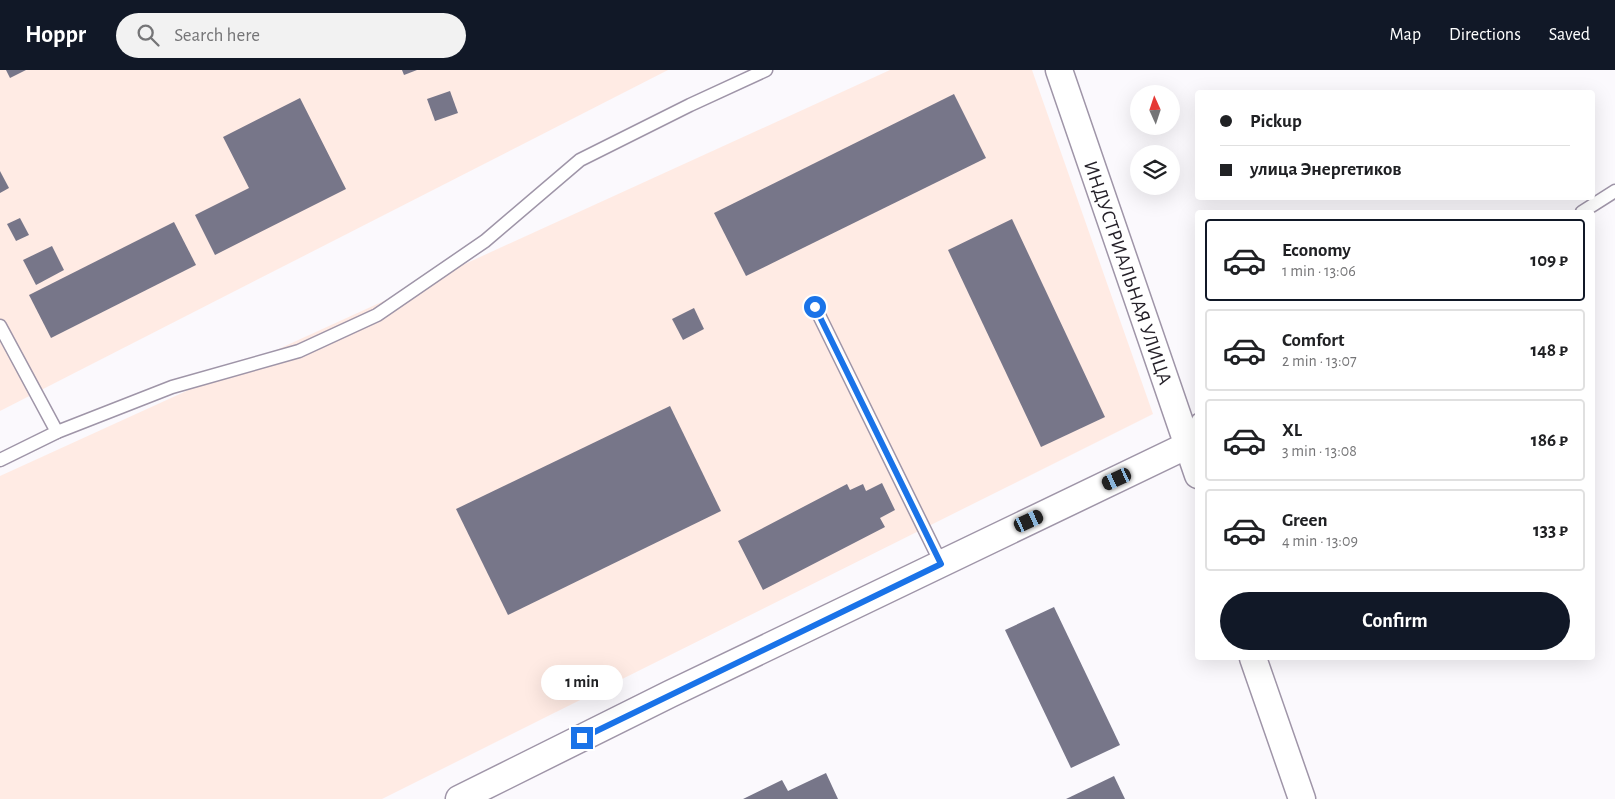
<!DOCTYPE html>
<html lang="en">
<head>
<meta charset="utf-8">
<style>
	:root { --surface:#fff; --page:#f2f2f2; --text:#202124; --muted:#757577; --line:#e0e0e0; --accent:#111827 }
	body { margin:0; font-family:"Alegreya Sans",sans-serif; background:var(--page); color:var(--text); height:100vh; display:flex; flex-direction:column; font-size:19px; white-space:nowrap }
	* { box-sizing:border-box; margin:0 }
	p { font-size:16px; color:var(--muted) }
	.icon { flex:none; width:28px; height:28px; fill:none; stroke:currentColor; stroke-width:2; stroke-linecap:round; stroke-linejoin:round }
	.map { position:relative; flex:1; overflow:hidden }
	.sheet { position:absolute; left:1195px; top:140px; width:400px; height:450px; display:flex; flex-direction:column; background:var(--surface); border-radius:5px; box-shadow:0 5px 20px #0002 }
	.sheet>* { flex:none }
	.banner { position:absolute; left:1195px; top:20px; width:400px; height:110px; border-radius:5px; box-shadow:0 5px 20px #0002; display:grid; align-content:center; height:110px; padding:0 25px; background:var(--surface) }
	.needle { width:32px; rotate:357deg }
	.buttons { position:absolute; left:1130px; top:15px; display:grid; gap:10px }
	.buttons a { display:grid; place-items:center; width:50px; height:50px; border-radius:50%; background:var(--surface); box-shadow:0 5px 20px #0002; font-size:25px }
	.end { position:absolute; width:22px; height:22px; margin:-11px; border:6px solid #1a73e8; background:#fff; box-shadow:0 0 0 2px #fff }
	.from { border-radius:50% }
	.bubble { position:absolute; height:35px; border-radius:18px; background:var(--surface); box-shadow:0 5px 20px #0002; font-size:16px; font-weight:600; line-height:35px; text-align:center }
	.car { position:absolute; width:15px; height:30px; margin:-15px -8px; border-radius:6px; box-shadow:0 0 4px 1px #0007; background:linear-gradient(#222 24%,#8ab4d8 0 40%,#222 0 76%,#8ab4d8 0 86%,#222 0) }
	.banner b { display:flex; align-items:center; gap:18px; height:48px; font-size:19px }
	.banner b+b { border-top:1px solid var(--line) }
	.banner i { width:12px; height:12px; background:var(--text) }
	ul { padding:9px 0 0; list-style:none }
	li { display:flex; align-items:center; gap:15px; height:82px; margin:0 10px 8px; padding:0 15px; border:2px solid var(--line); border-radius:5px }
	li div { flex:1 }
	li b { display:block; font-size:19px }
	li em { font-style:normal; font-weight:600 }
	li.current { border-color:var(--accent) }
	li>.icon { width:45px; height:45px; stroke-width:1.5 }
	.action { display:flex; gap:10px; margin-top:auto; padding:10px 25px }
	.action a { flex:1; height:58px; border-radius:30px; background:var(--accent); color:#fff; font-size:20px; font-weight:600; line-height:58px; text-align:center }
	header { display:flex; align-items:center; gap:30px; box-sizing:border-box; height:70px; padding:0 25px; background:var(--accent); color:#fff }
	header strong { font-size:24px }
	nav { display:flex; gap:28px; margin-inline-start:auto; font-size:18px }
	.search { width:350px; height:45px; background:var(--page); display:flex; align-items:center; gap:12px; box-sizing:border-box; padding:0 18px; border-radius:28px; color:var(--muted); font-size:19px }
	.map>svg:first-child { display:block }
	.industrial { fill:#ffebe4 }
	.building { fill:#777689 }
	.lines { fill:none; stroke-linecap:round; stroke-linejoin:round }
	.service-casing { stroke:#9f95a8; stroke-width:15 }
	.minor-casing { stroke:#9f95a8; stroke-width:29 }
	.service { stroke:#fff; stroke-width:12 }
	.minor { stroke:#fff; stroke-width:26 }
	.route { stroke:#1a73e8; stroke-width:6 }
	.labels { text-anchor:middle; stroke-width:4; stroke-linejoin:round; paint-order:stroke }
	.street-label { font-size:20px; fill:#252129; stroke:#fbf9fd }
</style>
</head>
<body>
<header>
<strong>Hoppr</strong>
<div class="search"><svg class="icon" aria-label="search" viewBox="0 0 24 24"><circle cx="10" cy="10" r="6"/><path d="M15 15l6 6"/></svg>Search here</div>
<nav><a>Map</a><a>Directions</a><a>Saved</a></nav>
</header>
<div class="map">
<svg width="1615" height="729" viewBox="0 0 1615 729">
	<rect width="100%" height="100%" fill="#fbf9fd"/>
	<g class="industrial">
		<polygon points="0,0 668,0 0,341"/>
		<polygon points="890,0 1032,0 1153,344 382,729 0,729 0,406"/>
	</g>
	<g class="building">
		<polygon points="6,0 26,0 10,8"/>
		<polygon points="402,0 417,0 404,5"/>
		<polygon points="450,21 458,43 435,51 427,29"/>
		<polygon points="954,24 986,88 746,206 714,143"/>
		<polygon points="300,28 346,119 215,185 195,145 249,118 223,67"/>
		<polygon points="0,101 9,118 0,123"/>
		<polygon points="20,148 29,165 16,171 7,154"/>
		<polygon points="1012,149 1105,347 1041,377 948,180"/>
		<polygon points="174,152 196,195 51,268 29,225"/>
		<polygon points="52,176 64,200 36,215 23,190"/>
		<polygon points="694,238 704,259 683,270 672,249"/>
		<polygon points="670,336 721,441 508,545 456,439"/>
		<polygon points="882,413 895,440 880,448 885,457 763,520 738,471 847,414 850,420 863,414 866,421"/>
		<polygon points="1054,537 1120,675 1071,698 1005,560"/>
		<polygon points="826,703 838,729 743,729 782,710 788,721"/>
		<polygon points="1114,706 1125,729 1066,729"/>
	</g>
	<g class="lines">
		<defs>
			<g id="service">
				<polyline points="1582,142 1615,121"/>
				<polyline points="815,237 941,493"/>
				<polyline points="0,256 57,362"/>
				<polyline points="1189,371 1198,350"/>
				<polyline points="0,390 57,362 172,317 299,281 377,245 485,171 580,90 690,35 766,0"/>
			</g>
			<g id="minor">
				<path id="s1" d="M 1059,0 L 1198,405"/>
				<polyline points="1253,588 1302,729"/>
				<polyline points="459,729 670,624 1188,375"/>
			</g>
		</defs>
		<use href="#service" class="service-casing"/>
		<use href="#minor" class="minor-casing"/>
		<use href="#service" class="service"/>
		<use href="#minor" class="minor"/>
	</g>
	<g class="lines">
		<polyline class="route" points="582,668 941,494 815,237"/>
	</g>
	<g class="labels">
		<g class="street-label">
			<text dy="7" stroke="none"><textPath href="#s1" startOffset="214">ИНДУСТРИАЛЬНАЯ УЛИЦА</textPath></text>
		</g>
	</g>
</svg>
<div class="buttons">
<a><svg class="needle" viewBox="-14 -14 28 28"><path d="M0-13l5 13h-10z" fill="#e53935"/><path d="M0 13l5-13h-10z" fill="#757577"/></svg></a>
<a><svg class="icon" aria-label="layers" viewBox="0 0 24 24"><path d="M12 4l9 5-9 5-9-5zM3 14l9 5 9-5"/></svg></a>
</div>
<i class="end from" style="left:815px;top:237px"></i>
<i class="end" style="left:582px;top:668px"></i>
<div class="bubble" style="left:541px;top:595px;width:82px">1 min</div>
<i class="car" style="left:1117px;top:409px;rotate:245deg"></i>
<i class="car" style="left:1029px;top:451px;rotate:65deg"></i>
<div class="banner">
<b><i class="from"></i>Pickup</b>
<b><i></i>улица Энергетиков</b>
</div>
<section class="sheet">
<ul>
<li class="current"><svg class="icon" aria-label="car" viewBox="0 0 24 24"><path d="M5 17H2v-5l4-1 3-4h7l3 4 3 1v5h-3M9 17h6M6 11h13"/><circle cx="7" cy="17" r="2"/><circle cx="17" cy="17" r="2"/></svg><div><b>Economy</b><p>1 min · 13:06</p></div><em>109 ₽</em></li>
<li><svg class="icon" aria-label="car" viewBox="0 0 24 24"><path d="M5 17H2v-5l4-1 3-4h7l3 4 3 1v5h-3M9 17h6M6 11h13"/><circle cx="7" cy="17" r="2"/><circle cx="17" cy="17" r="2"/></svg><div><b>Comfort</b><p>2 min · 13:07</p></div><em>148 ₽</em></li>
<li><svg class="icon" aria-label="car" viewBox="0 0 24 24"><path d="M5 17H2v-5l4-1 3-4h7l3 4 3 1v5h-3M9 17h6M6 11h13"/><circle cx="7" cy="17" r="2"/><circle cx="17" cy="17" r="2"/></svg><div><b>XL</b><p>3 min · 13:08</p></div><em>186 ₽</em></li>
<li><svg class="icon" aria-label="car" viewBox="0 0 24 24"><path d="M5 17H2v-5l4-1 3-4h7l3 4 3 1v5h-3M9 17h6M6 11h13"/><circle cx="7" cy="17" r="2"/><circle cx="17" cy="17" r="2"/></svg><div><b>Green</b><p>4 min · 13:09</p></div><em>133 ₽</em></li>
</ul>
<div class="action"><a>Confirm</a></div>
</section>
</div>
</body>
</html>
